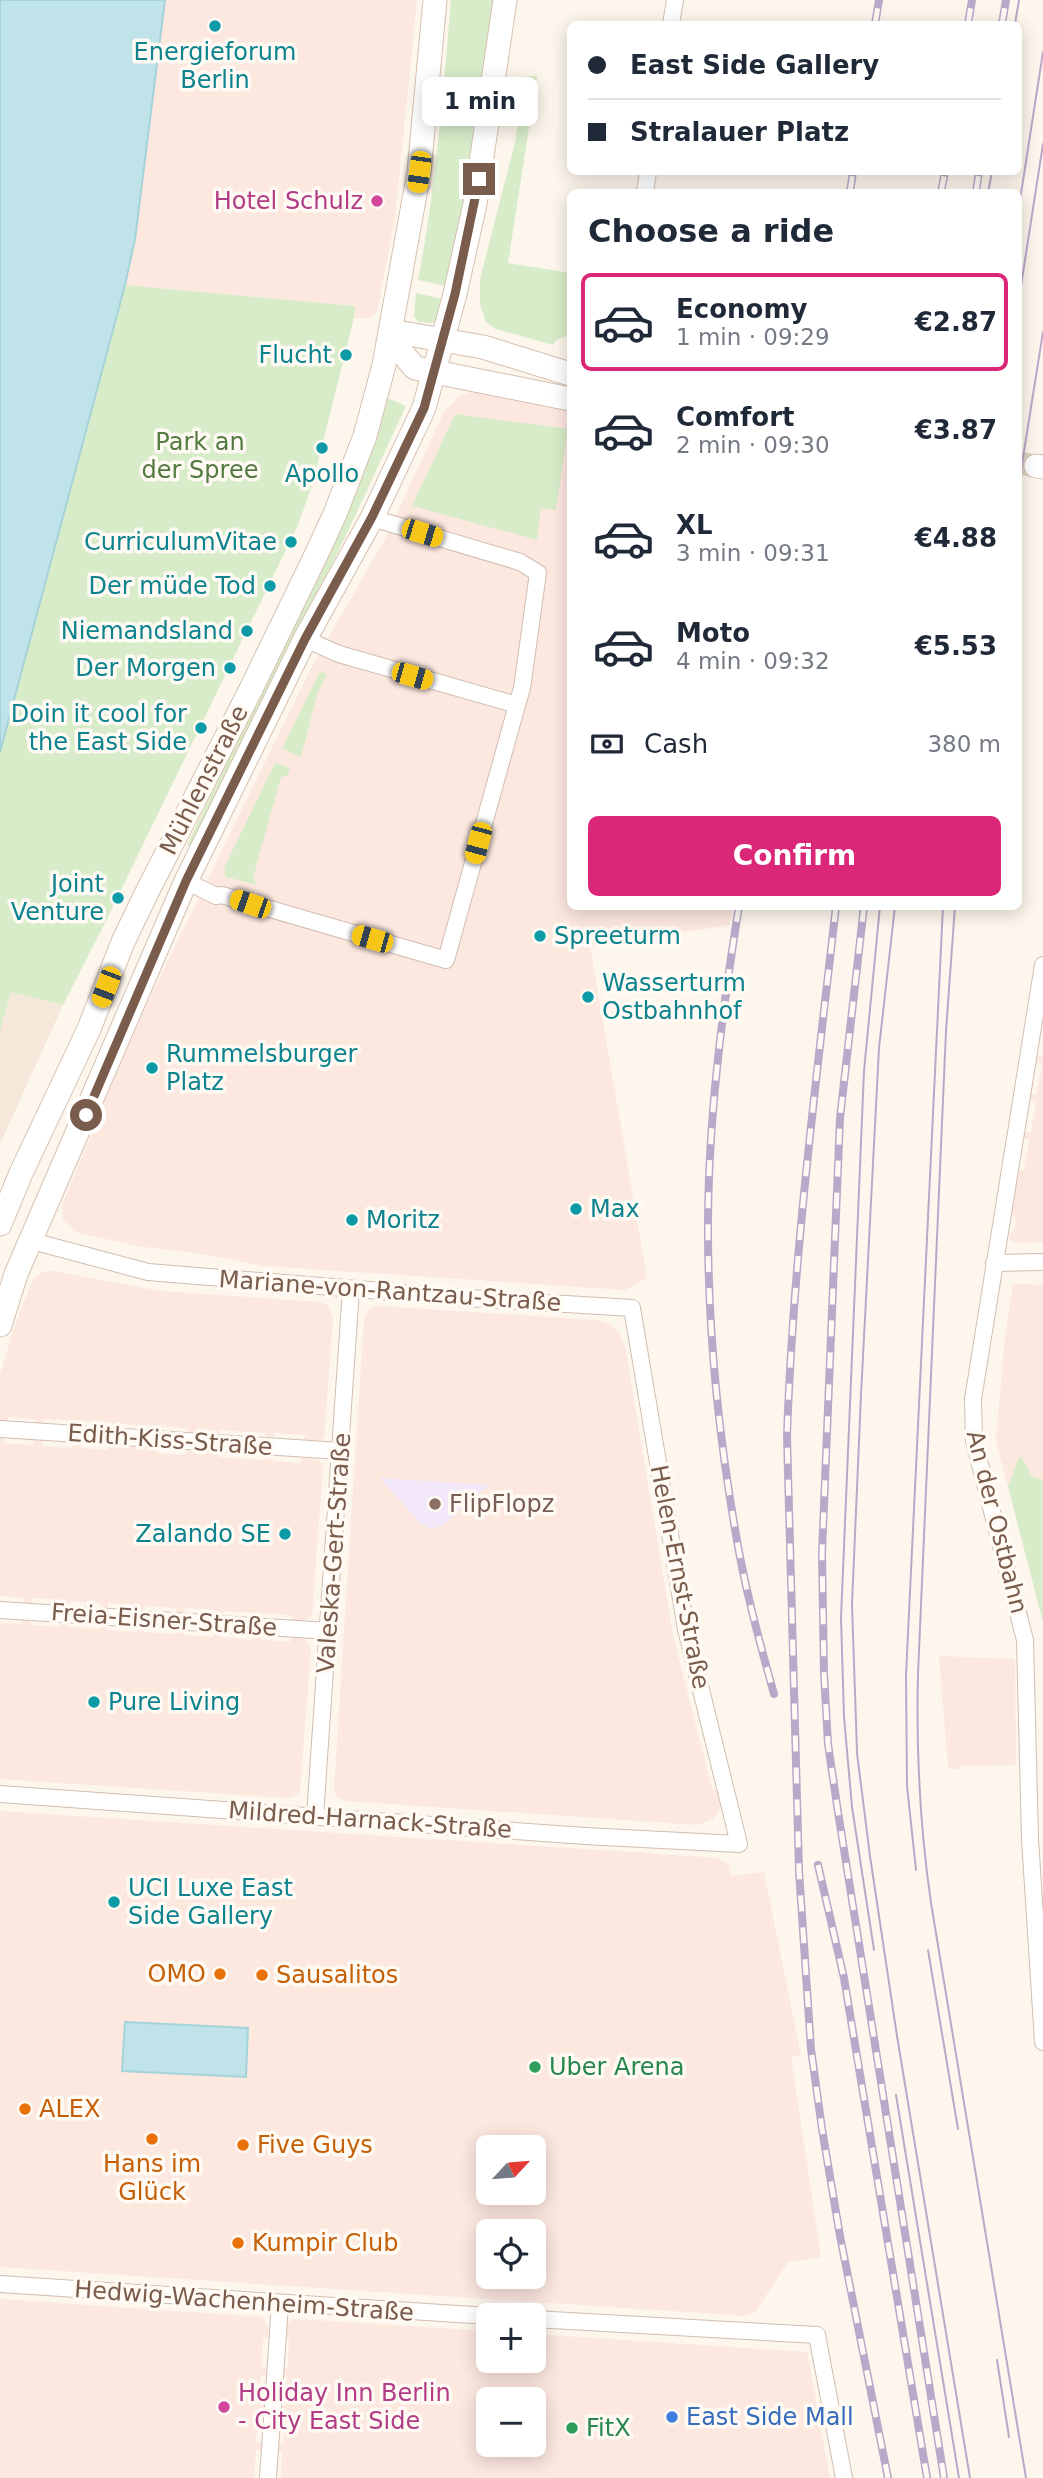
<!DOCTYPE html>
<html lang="en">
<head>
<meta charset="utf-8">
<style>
	:root { --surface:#fff; --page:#f6f6f7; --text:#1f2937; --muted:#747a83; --line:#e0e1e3; --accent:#db2777 }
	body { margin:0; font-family:"DejaVu Sans",sans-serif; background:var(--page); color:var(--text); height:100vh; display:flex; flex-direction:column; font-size:26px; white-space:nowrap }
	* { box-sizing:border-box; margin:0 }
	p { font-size:23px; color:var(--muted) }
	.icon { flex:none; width:38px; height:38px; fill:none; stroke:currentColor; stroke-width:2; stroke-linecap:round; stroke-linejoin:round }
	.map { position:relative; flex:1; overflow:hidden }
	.side { position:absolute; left:567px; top:189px; width:455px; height:721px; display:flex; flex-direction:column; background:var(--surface); border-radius:10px; box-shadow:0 4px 18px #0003 }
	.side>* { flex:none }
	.hud { position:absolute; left:567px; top:21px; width:455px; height:154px; border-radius:10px; box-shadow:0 4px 18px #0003; display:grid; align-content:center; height:154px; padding:0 21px; background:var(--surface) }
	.needle { width:46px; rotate:64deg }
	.buttons { position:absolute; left:476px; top:2135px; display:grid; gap:14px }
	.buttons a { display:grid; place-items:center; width:70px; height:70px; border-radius:10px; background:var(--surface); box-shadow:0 4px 18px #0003; font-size:35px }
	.end { position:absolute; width:32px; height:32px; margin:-16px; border:9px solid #7a5c4d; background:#fff; box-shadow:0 0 0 4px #fff }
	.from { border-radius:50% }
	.bubble { position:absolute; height:49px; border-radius:10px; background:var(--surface); box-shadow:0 4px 18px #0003; font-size:23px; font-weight:800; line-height:49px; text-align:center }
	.car { position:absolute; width:21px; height:42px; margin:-21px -10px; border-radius:9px; box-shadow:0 0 5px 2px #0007; background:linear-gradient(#f5c518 24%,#345 0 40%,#f5c518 0 76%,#345 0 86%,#f5c518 0) }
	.hud b { display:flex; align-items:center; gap:24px; height:66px; font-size:26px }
	.hud b+b { border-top:2px solid var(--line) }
	.hud i { width:18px; height:18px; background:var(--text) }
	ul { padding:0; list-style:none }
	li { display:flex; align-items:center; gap:21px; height:98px; margin:0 14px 10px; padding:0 7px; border:4px solid transparent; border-radius:10px }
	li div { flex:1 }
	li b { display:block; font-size:26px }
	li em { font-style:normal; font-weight:800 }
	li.selected { border-color:var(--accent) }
	li>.icon { width:63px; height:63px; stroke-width:1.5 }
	h2 { padding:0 21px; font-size:32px; line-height:84px }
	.pay { display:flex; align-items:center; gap:18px; height:77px; padding:0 21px; font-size:26px }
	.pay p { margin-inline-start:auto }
	.primary-button { display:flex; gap:14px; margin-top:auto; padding:14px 21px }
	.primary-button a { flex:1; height:80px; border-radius:10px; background:var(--accent); color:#fff; font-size:28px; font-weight:800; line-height:80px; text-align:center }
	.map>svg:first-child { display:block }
	.residential { fill:#f5e8da }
	.commercial { fill:#fde8e0; fill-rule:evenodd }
	.education { fill:#f3e8fa }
	.green { fill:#d8ecc9 }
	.water { fill:#bfe3e8; stroke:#a5d3da; stroke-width:2 }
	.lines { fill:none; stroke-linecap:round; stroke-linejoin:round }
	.secondary-tunnel { stroke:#dcd0c4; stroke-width:23; stroke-dasharray:23 11; stroke-linecap:butt }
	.street-casing { stroke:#d1beb0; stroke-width:18 }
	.secondary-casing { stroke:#d6c0b0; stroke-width:25 }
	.street { stroke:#fff; stroke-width:16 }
	.secondary { stroke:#fff; stroke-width:23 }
	.tram { stroke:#b9a8c9; stroke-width:2 }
	.rail-casing { stroke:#b9a8c9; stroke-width:8 }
	.rail { stroke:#fffaf3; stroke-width:5; stroke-dasharray:16; stroke-linecap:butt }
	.route { stroke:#7a5c4d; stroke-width:9 }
	.culture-dot { fill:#0f9aa8; stroke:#fffaf3; stroke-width:2.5 }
	.hotel-dot { fill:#d1479c; stroke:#fffaf3; stroke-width:2.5 }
	.education-dot { fill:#8d6e63; stroke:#fffaf3; stroke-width:2.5 }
	.food-dot { fill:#e8710a; stroke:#fffaf3; stroke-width:2.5 }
	.leisure-dot { fill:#2e9e5b; stroke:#fffaf3; stroke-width:2.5 }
	.shop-dot { fill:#3f7fe0; stroke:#fffaf3; stroke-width:2.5 }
	.labels { text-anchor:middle; stroke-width:7; stroke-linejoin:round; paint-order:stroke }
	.culture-label { font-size:24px; fill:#0d838f; stroke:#fffaf3; text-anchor:end }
	.hotel-label { font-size:24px; fill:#b23c85; stroke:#fffaf3; text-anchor:end }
	.park-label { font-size:24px; fill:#537a41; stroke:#fffaf3 }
	.street-label { font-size:24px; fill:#7a5c4d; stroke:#fffaf3 }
	.education-label { font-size:24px; fill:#785e54; stroke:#fffaf3; text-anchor:start }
	.food-label { font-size:24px; fill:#c56008; stroke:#fffaf3; text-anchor:start }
	.leisure-label { font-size:24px; fill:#27864d; stroke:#fffaf3; text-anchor:start }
	.shop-label { font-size:24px; fill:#366cbe; stroke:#fffaf3; text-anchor:start }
</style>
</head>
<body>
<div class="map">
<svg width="1043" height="2478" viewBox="0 0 1043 2478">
	<rect width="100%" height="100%" fill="#fdf6ec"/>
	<polygon class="residential" points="11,992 63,1005 0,1144 0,1031"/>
	<g class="commercial">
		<polygon points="165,0 417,0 395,218 377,312 371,318 354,318 355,306 125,285 135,239"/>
		<polygon points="477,390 570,409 570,906 733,907 730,925 590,946 647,1278 625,1290 264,1266 202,1254 136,1246 76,1232 63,1220 62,1205 135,1028 311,668 384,541 444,412 459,396"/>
		<polygon points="1043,1056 1043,1242 1019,1243 1010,1240 1009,1233 1014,1231 1016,1217 1011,1216 1014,1195 1019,1170 1024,1170 1029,1140 1024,1138 1025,1132 1031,1132 1036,1102 1030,1100 1031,1094 1036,1095 1042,1064 1036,1063 1037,1057"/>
		<polygon points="54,1271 160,1291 320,1302 328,1305 333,1317 324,1438 316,1442 304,1441 304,1435 274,1433 274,1439 266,1438 265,1433 220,1430 220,1435 212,1435 212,1430 196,1428 195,1434 187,1433 187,1428 121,1424 120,1429 112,1429 112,1423 83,1422 82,1427 74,1426 74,1421 44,1419 43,1424 35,1424 35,1419 8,1417 7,1422 0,1421 0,1375 14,1327 33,1279 43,1272"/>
		<polygon points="1013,1284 1043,1285 1043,1622 996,1441 1005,1336"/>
		<polygon points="378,1306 596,1320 609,1324 619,1332 625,1346 673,1635 712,1789 720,1793 720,1808 713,1819 698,1825 345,1801 336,1796 334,1788 364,1319 368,1310"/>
		<polygon points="0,1437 4,1438 4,1443 33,1445 34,1440 42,1440 42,1446 72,1448 73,1442 81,1443 81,1448 108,1450 108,1445 157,1448 157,1453 185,1455 186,1450 219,1452 219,1457 264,1460 265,1455 272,1456 273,1461 301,1463 302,1458 319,1460 323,1466 312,1615 306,1620 292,1621 291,1615 262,1613 262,1619 255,1618 255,1613 224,1611 223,1616 215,1616 215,1610 185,1608 184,1614 177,1613 176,1608 146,1606 145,1611 138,1611 138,1605 108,1603 108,1609 100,1608 100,1603 70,1601 69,1606 62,1606 62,1600 32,1598 32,1604 24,1603 24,1598 0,1596"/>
		<polygon points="23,1619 30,1620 31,1625 60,1627 61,1622 68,1622 68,1627 99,1629 99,1624 107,1625 107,1630 137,1632 138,1627 144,1627 144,1632 175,1634 176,1629 183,1629 184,1635 213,1637 214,1632 222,1632 222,1637 253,1640 254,1634 261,1635 261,1640 290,1642 291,1637 306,1639 311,1648 300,1791 295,1796 288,1798 0,1779 0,1623 22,1624"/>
		<polygon points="939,1656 1015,1659 1016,1765 960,1766 960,1769 948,1768"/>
		<path d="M 0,1811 L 706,1857 L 719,1859 L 729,1865 L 731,1876 L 764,1872 L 801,2055 L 791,2057 L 821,2257 L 788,2262 L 756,2311 L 746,2316 L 0,2267 ZM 488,2147 L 534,2147 L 534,2193 L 488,2193 ZM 488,2231 L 534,2231 L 534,2277 L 488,2277 Z"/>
		<polygon points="0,2299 262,2317 269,2329 268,2337 263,2338 261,2367 266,2368 266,2375 261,2375 259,2404 264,2405 263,2413 258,2413 256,2442 261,2443 261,2450 256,2450 254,2478 0,2478"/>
		<path d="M 298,2319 L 488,2331 L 488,2361 L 534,2361 L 534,2334 L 807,2352 L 830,2478 L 281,2478 L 282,2452 L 277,2451 L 277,2444 L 283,2444 L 285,2414 L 279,2413 L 280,2406 L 285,2406 L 287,2377 L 282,2376 L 282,2369 L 288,2368 L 289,2339 L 284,2338 L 286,2325 L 291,2320 ZM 488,2399 L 534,2399 L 534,2445 L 488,2445 Z"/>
	</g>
	<polygon class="education" points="380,1478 489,1485 443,1525 432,1529 421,1524"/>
	<g class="green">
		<path d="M 451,0 L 495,0 L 459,234 L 447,286 L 418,280 C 436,188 443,94 451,0 Z"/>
		<polygon points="526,76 537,76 508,263 570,273 570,335 556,340 553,345 496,329 486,322 480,305 480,279 515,142"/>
		<polygon points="125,285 355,306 354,318 313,482 298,525 104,925 63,1005 11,992 0,1031 0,752"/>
		<polygon points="416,293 443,299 436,320 433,323 419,322 414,317"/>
		<polygon points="385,397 406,406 350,527 193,848 187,845 222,773"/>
		<polygon points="455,414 568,429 556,510 541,508 537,540 412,506"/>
		<polygon points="320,671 327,674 317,695 301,757 282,749"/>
		<polygon points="275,763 288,767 290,770 288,775 281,777 253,878 257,885 226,877 224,868"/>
		<polygon points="1019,1457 1022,1458 1032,1476 1043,1480 1043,1622 1008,1486"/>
	</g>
	<g class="water">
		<polygon points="0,0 165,0 135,239 125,285 0,752"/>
		<polygon points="125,2022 248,2028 246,2077 122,2071"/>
	</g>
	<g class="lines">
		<polyline class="secondary-tunnel" points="1018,463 1036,466"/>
		<defs>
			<g id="street">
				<polyline points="671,24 675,0"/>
				<polyline points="645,192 648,172"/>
				<polyline points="372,518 520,562 538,573 522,688 517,705"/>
				<polyline points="186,881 216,896 222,895 446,960 517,705 339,654 305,639"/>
				<polyline points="1043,965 973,1399 974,1441 1025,1640 1030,1839 1043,2042"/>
				<polyline points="994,1263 1043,1262"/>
				<polyline points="0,1429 341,1451"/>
				<polyline points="0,1610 329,1631"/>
				<polyline points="0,1794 585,1836 739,1844 686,1629 632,1308 467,1298 148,1272 32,1241"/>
				<polyline points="315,1816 351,1289"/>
				<polyline points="0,2284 488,2316"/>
				<polyline points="534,2319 817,2335 844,2478"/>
				<polyline points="268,2478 280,2304"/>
			</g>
			<g id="secondary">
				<polyline points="391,331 403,354 415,368 570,399"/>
				<polyline points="391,331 483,347 570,374"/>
				<polyline points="1036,466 1043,467"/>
				<polyline points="0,1224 21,1173 89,1029 123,942 146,894 250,691 316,555 335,514 365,436 384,365 419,172 435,0"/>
				<polyline points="0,1325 16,1274 186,881 305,639 372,518 424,408 455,294 475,204 505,0"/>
			</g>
		</defs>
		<use href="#street" class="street-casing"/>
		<use href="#secondary" class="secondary-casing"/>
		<use href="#street" class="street"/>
		<use href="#secondary" class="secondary"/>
		<g class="tram">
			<polyline points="1015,24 1019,0"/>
			<polyline points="988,192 992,172"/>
			<polyline points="1018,213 1043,52"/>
			<polyline points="1018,305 1043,144"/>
			<polyline points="1018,489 1043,332"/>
			<polyline points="895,906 879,1048 861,1395 852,1604 857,1753 870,1856 897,2036 970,2478"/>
			<path d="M 955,906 L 946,1031 L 918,1674 C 916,1752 920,1827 931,1903 L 1026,2478"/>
			<polyline points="916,1870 907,1786 906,1675 943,906"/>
			<polyline points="874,1950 852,1807 844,1717 841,1618 864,1071 880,906"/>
			<polyline points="928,1950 958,2129"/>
			<polyline points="896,2095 959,2478"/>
			<polyline points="997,2360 1009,2437"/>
		</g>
		<defs>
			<g id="rail">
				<polyline points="875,24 879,0"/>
				<polyline points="968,24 972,0"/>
				<polyline points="1002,24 1006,0"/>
				<polyline points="850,192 853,172"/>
				<polyline points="941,192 945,172"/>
				<polyline points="976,192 979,172"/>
				<path d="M 739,906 C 722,1012 708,1121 708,1228 C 708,1329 718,1430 735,1529 C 744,1585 759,1640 774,1694"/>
				<path d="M 836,906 C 816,1083 793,1259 787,1436 L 799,1871 L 811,2049 L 822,2129 L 840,2236 L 888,2478"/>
				<polyline points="864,906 840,1118 822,1553 824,1673 828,1744 838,1812 944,2478"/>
				<polyline points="818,1865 844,1978 927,2478"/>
			</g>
		</defs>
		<use href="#rail" class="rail-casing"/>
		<use href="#rail" class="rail"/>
	</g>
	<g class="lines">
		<polyline class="route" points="86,1115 186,881 305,639 372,517 424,408 455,294 479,179"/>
	</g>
	<g class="culture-dot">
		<circle cx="215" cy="26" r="7"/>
		<circle cx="346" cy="355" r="7"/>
		<circle cx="322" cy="448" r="7"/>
		<circle cx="291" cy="542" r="7"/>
		<circle cx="270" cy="586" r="7"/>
		<circle cx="247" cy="631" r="7"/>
		<circle cx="230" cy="668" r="7"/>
		<circle cx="201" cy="728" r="7"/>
		<circle cx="118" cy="898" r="7"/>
		<circle cx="540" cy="936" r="7"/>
		<circle cx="588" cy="997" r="7"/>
		<circle cx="152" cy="1068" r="7"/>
		<circle cx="576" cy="1209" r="7"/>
		<circle cx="352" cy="1220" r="7"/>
		<circle cx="285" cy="1534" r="7"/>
		<circle cx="94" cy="1702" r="7"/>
		<circle cx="114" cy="1902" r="7"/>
	</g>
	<g class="hotel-dot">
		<circle cx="377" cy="201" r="7"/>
		<circle cx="224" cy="2407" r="7"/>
	</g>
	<circle class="education-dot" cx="435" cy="1504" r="7"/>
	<g class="food-dot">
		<circle cx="220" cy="1974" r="7"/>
		<circle cx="262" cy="1975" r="7"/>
		<circle cx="25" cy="2109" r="7"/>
		<circle cx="152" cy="2139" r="7"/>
		<circle cx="243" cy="2145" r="7"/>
		<circle cx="238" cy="2243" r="7"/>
	</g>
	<g class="leisure-dot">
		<circle cx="535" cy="2067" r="7"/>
		<circle cx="572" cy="2428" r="7"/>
	</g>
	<circle class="shop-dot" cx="672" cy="2417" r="7"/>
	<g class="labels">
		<g class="culture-label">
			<text x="215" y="60" text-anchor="middle">Energieforum<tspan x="215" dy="28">Berlin</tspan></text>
			<text x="332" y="363">Flucht</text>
			<text x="322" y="482" text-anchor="middle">Apollo</text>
			<text x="277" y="550">CurriculumVitae</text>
			<text x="256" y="594">Der müde Tod</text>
			<text x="233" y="639">Niemandsland</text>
			<text x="216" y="676">Der Morgen</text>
			<text x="187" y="722">Doin it cool for<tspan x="187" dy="28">the East Side</tspan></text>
			<text x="104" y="892">Joint<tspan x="104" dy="28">Venture</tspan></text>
			<text x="554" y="944" text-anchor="start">Spreeturm</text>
			<text x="602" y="991" text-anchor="start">Wasserturm<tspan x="602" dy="28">Ostbahnhof</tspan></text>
			<text x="166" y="1062" text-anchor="start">Rummelsburger<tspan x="166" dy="28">Platz</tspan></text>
			<text x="590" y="1217" text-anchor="start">Max</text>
			<text x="366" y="1228" text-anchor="start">Moritz</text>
			<text x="271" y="1542">Zalando SE</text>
			<text x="108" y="1710" text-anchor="start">Pure Living</text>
			<text x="128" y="1896" text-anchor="start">UCI Luxe East<tspan x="128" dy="28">Side Gallery</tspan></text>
		</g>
		<g class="hotel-label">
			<text x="363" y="209">Hotel Schulz</text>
			<text x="238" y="2401" text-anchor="start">Holiday Inn Berlin<tspan x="238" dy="28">- City East Side</tspan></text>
		</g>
		<g class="park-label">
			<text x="200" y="450">Park an<tspan x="200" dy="28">der Spree</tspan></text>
		</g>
		<g class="street-label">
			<text transform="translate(204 780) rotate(-63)" y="8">Mühlenstraße</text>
			<text transform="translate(390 1291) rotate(4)" y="8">Mariane-von-Rantzau-Straße</text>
			<text transform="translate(170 1440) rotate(4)" y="8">Edith-Kiss-Straße</text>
			<text transform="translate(997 1522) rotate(76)" y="8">An der Ostbahn</text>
			<text transform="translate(334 1553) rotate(-86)" y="8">Valeska-Gert-Straße</text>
			<text transform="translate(680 1577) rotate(79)" y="8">Helen-Ernst-Straße</text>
			<text transform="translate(164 1620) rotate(4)" y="8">Freia-Eisner-Straße</text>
			<text transform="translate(370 1820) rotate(4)" y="8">Mildred-Harnack-Straße</text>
			<text transform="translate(244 2301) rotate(4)" y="8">Hedwig-Wachenheim-Straße</text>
		</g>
		<g class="education-label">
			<text x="449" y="1512">FlipFlopz</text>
		</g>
		<g class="food-label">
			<text x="206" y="1982" text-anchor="end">OMO</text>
			<text x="276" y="1983">Sausalitos</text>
			<text x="39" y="2117">ALEX</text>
			<text x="257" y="2153">Five Guys</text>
			<text x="152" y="2172" text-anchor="middle">Hans im<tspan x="152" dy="28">Glück</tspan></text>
			<text x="252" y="2251">Kumpir Club</text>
		</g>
		<g class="leisure-label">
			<text x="549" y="2075">Uber Arena</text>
			<text x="586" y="2436">FitX</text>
		</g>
		<g class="shop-label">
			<text x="686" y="2425">East Side Mall</text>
		</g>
	</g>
</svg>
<div class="buttons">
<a><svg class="needle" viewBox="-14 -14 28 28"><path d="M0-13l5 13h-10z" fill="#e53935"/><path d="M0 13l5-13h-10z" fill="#747a83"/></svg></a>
<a><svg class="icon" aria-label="locate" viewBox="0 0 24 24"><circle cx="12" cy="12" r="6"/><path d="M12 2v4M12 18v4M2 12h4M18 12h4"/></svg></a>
<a>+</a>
<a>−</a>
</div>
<i class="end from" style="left:86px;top:1115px"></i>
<i class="end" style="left:479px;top:179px"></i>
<div class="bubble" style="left:422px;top:77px;width:116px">1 min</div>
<i class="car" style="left:419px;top:172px;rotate:188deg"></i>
<i class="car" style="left:422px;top:533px;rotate:107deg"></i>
<i class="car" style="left:412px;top:676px;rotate:106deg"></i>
<i class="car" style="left:478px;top:843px;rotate:195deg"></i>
<i class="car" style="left:250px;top:904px;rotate:289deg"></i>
<i class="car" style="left:372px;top:939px;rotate:286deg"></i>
<i class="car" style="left:106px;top:987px;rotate:201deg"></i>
<div class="hud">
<b><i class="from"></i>East Side Gallery</b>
<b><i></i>Stralauer Platz</b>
</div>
<section class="side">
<h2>Choose a ride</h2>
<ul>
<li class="selected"><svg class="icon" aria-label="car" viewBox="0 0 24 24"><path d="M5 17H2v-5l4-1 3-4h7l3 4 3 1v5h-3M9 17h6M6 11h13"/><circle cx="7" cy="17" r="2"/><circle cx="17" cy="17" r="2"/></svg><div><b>Economy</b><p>1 min · 09:29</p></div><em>€2.87</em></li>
<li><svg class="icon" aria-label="car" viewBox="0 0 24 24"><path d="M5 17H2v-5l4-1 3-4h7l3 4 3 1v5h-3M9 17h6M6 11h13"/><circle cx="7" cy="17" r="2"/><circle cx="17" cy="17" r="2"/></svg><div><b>Comfort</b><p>2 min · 09:30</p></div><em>€3.87</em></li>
<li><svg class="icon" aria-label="car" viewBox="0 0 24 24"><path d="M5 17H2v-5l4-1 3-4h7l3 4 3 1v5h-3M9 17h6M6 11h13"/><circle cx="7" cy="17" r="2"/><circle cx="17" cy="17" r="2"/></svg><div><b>XL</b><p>3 min · 09:31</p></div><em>€4.88</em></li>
<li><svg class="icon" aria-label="car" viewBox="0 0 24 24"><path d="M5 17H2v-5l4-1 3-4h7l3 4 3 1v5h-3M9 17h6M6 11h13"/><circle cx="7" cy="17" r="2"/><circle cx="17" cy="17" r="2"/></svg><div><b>Moto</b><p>4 min · 09:32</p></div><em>€5.53</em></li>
</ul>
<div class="pay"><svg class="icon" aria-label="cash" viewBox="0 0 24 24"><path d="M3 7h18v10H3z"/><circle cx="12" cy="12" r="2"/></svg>Cash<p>380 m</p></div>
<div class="primary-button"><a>Confirm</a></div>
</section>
</div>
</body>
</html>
